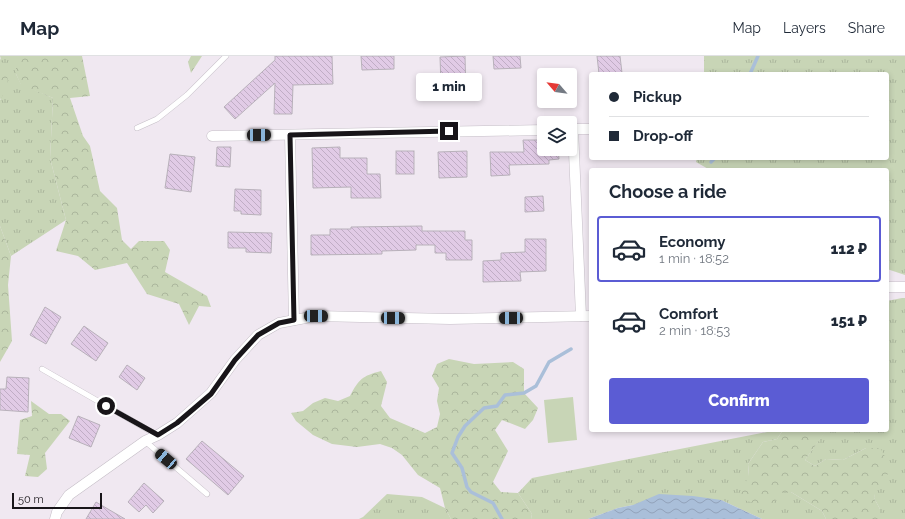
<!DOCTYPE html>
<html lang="en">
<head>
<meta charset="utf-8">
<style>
	:root { --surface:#fff; --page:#f6f6f7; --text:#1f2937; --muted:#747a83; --line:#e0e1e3; --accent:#5b5cd4 }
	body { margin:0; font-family:Raleway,sans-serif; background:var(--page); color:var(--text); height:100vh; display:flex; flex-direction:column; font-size:15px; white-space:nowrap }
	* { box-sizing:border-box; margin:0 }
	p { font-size:13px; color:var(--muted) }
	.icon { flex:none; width:22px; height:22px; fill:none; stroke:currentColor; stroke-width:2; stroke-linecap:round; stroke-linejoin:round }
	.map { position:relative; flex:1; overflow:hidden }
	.details { position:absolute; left:589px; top:112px; width:300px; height:264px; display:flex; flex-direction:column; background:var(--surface); border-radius:4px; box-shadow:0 2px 6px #0003 }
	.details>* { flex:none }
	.hud { position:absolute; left:589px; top:16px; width:300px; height:88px; border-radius:4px; box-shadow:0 2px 6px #0003; display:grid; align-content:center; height:88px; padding:0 20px; background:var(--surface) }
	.needle { width:26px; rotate:298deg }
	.fabs { position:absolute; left:537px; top:12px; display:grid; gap:8px }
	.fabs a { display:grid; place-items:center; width:40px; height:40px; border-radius:4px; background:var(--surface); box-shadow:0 2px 6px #0003; font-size:20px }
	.scale { position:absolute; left:12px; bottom:10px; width:90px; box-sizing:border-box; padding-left:4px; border:2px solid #181519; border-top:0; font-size:11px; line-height:14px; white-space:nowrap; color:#181519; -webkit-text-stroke:3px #f0e8f1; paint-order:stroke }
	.end { position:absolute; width:18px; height:18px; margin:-9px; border:5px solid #181519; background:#fff; box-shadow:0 0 0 2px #fff }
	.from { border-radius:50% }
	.bubble { position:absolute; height:28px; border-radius:4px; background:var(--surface); box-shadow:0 2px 6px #0003; font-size:13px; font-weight:800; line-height:28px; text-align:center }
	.car { position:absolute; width:12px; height:24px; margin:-12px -6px; border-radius:5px; box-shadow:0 0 3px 1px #0007; background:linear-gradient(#222 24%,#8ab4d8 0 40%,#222 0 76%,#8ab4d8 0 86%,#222 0) }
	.hud b { display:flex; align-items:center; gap:14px; height:38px; font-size:15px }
	.hud b+b { border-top:1px solid var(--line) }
	.hud i { width:10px; height:10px; background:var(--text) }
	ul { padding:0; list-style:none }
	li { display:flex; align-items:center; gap:12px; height:66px; margin:0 8px 6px; padding:0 12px; border:2px solid transparent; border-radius:4px }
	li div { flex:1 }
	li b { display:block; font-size:15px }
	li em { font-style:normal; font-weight:800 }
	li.active { border-color:var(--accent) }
	li>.icon { width:36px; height:36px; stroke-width:1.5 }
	h2 { padding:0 20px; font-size:18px; line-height:48px }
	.primary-button { display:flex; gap:8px; margin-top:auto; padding:8px 20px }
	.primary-button a { flex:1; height:46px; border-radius:4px; background:var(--accent); color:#fff; font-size:16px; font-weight:800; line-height:46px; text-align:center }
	header { display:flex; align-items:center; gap:24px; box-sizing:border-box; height:56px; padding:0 20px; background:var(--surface); border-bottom:1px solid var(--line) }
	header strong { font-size:19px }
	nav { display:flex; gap:22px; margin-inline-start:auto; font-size:14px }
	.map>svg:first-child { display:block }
	.grass { fill:url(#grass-tufts) }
	.forest { fill:url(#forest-crowns) }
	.garden { fill:#c8d5b6 }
	.water { fill:url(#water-waves) }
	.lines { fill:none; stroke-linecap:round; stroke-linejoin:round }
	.stream { stroke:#aabfd9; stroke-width:3.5 }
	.building { fill:url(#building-back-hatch); stroke:#b8b1ba }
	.lane-casing { stroke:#c5bec7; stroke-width:6 }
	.street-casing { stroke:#c5bec7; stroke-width:11 }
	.lane { stroke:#fff; stroke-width:5 }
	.street { stroke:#fff; stroke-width:10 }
	.route { stroke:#181519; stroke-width:5 }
</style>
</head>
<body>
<header>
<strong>Map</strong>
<nav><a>Map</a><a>Layers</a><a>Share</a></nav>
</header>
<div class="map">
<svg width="905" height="463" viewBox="0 0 905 463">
	<defs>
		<pattern id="grass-tufts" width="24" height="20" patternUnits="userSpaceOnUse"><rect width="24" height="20" fill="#c8d5b6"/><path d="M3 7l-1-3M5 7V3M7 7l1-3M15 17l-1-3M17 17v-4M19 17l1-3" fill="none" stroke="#abb69c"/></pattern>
		<pattern id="forest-crowns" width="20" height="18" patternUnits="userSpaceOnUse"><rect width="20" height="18" fill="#c8d5b6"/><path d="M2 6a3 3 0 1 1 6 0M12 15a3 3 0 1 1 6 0" fill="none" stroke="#abb69c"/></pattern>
		<pattern id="water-waves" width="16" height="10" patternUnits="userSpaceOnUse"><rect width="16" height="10" fill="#aabfd9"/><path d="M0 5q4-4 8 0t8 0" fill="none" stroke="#92a3ba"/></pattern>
		<pattern id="building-back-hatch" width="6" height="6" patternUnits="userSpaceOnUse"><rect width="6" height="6" fill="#e1cbe6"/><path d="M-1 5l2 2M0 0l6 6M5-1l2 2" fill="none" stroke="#c0adc5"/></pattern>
	</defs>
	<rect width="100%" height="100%" fill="#f0e8f1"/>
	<g class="grass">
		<polygon points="0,0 16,0 16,18 21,28 53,42 50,102 66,164 11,200 0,170 0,44 1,43 1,3"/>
		<polygon points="704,0 905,0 905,219 887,213 887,114 710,114 696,106 697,102 887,102 887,18 704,18"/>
		<polygon points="902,242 905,242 905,463 880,463 880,453 874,442 876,430 883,421 866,392 843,404 826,403 815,410 805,404 826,374 887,374 887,245"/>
		<polygon points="777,374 783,374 777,383 763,386 748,408 749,420 779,436 791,436 822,455 826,463 762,463 721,444 633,449 618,452 588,463 531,463 532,458 518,437 532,422"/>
		<polygon points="387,438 422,441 445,452 451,463 359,463 363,461"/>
	</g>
	<g class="forest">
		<polygon points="16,0 82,0 90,40 70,42 83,80 90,90 100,135 117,152 122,184 131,193 139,185 164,185 170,194 165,216 207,240 211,251 199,250 189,269 179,248 147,238 127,207 95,214 78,200 56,195 66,164 50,102 53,42 21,29 16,18"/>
		<polygon points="191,0 202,0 191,17 188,6"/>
		<polygon points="0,2 7,16 8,30 0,44"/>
		<polygon points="0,170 11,200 8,229 12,285 0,306"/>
		<path d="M 449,303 L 474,308 L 513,306 L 524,313 L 524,337 L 538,352 L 533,364 L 525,373 L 502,364 L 495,374 L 508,395 L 493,426 L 501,436 L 518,437 L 532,458 L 531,463 L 451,463 L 445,452 L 440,432 L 418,419 L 402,399 L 392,392 L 380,388 L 357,391 L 332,388 L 313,379 L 296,365 L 291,357 L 303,355 L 313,347 L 325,342 L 338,345 L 350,340 C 359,323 362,320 381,315 L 387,326 L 381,350 L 390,362 L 425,377 L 437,371 L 440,358 L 437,345 L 439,332 L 432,320 L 437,308 Z"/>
		<polygon points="31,345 49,358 61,358 70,365 45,397 47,413 38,421 25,420 30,399 17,398 20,364 32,360"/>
		<path d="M 783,374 L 826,375 L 805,404 L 815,410 L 826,403 L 843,404 L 866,392 L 880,392 L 893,414 C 882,422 877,429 874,442 L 880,453 L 880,463 L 826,463 L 822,455 L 791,436 L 779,436 L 774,447 L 761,449 L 737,442 L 749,420 L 748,408 L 763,386 L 777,383 Z"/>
	</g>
	<polygon class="garden" points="573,341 577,384 548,387 544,344"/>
	<polygon class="water" points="659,438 693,440 721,444 762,463 588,463 618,452 633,449"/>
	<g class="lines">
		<g class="stream">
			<polyline points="750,18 758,0"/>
			<polyline points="711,106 715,102"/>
			<polyline points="502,463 493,447 471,436 467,431 462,412 452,397 458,381 465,370 484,352 497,350 505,339 524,337 536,330 549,306 571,293"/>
		</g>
	</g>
	<g class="building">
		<polygon points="275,0 332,0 333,28 293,29 292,58 274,58 275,27 235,63 224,51 275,4"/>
		<polygon points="361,0 394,0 394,13 362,14"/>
		<polygon points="465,0 466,37 453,37 452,28 441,29 440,1"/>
		<polygon points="493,0 520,0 521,12 494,13"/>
		<polygon points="597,0 620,0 622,17 599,18"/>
		<polygon points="523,84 544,84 544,93 558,93 559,103 549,104 549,108 509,109 510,119 491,120 490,96 524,96"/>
		<polygon points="217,91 231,91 230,111 216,110"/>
		<polygon points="340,91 340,102 367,102 367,118 380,118 381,142 351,142 351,131 313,132 312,92"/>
		<rect x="396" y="95" width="18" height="23"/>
		<polygon points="467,95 467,121 439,122 438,96"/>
		<polygon points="170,98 195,101 191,136 165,132"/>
		<polygon points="235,133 261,134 261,159 241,158 241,155 234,155"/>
		<polygon points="543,140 544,155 525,156 525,141"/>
		<polygon points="422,170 422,175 465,175 465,184 472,184 472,204 446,204 446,197 435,197 435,189 416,189 416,194 382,195 382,198 311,199 311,179 330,179 330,173 351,173 351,171"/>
		<polygon points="228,176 272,177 271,197 246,196 246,192 228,192"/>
		<polygon points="525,183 546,183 546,215 520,216 521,225 483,226 483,205 501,204 501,197 525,196"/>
		<polygon points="45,251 61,261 46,288 30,279"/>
		<polygon points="84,270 108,287 96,305 71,288"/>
		<polygon points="127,309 145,322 137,334 119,321"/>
		<polygon points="7,321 29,322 28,356 0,354 0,333 6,333"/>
		<polygon points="78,360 100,369 91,391 69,382"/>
		<polygon points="202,385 244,420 228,439 186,403"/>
		<polygon points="144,427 164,445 153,457 146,449 139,456 128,446"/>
		<polygon points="96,446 125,463 86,463"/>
	</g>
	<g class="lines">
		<defs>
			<g id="lane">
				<polyline points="137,72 157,63 187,39 226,0"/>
				<polyline points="42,313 157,379"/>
				<polyline points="145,385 207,438"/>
			</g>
			<g id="street">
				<polyline points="570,73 591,73"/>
				<polyline points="573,73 581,260"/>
				<polyline points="290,79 294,264"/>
				<polyline points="212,80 544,74"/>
				<polyline points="887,231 905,231"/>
				<polyline points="55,463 57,456 69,439 145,385 158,379 177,367 211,337 235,304 258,279 279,267 316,260 450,263 591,260"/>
			</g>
		</defs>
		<use href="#lane" class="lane-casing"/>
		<use href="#street" class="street-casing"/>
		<use href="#lane" class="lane"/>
		<use href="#street" class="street"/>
	</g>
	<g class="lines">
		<polyline class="route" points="106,350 158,379 177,367 211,338 235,304 258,279 279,267 294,264 290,79 449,75"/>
	</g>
</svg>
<div class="fabs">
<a><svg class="needle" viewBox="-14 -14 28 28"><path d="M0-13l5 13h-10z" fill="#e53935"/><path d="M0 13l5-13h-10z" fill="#747a83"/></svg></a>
<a><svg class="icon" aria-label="layers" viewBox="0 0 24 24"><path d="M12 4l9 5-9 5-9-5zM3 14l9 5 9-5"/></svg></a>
</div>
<div class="scale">50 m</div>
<i class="end from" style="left:106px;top:350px"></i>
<i class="end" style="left:449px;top:75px"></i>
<div class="bubble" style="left:416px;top:17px;width:66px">1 min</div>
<i class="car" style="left:259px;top:79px;rotate:89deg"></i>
<i class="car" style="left:316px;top:260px;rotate:91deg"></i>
<i class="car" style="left:393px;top:262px;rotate:91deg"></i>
<i class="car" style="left:511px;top:262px;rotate:269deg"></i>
<i class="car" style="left:166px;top:403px;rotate:310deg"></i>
<div class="hud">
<b><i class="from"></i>Pickup</b>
<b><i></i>Drop-off</b>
</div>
<section class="details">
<h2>Choose a ride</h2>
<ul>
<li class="active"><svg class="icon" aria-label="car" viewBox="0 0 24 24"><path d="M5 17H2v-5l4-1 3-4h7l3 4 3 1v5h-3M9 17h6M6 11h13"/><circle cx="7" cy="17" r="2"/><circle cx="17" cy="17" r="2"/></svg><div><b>Economy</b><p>1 min · 18:52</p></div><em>112 ₽</em></li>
<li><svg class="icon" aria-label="car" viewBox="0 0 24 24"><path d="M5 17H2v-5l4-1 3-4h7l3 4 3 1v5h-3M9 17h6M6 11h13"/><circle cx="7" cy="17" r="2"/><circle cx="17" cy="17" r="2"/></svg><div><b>Comfort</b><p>2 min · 18:53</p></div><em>151 ₽</em></li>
</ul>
<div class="primary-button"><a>Confirm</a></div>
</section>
</div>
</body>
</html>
